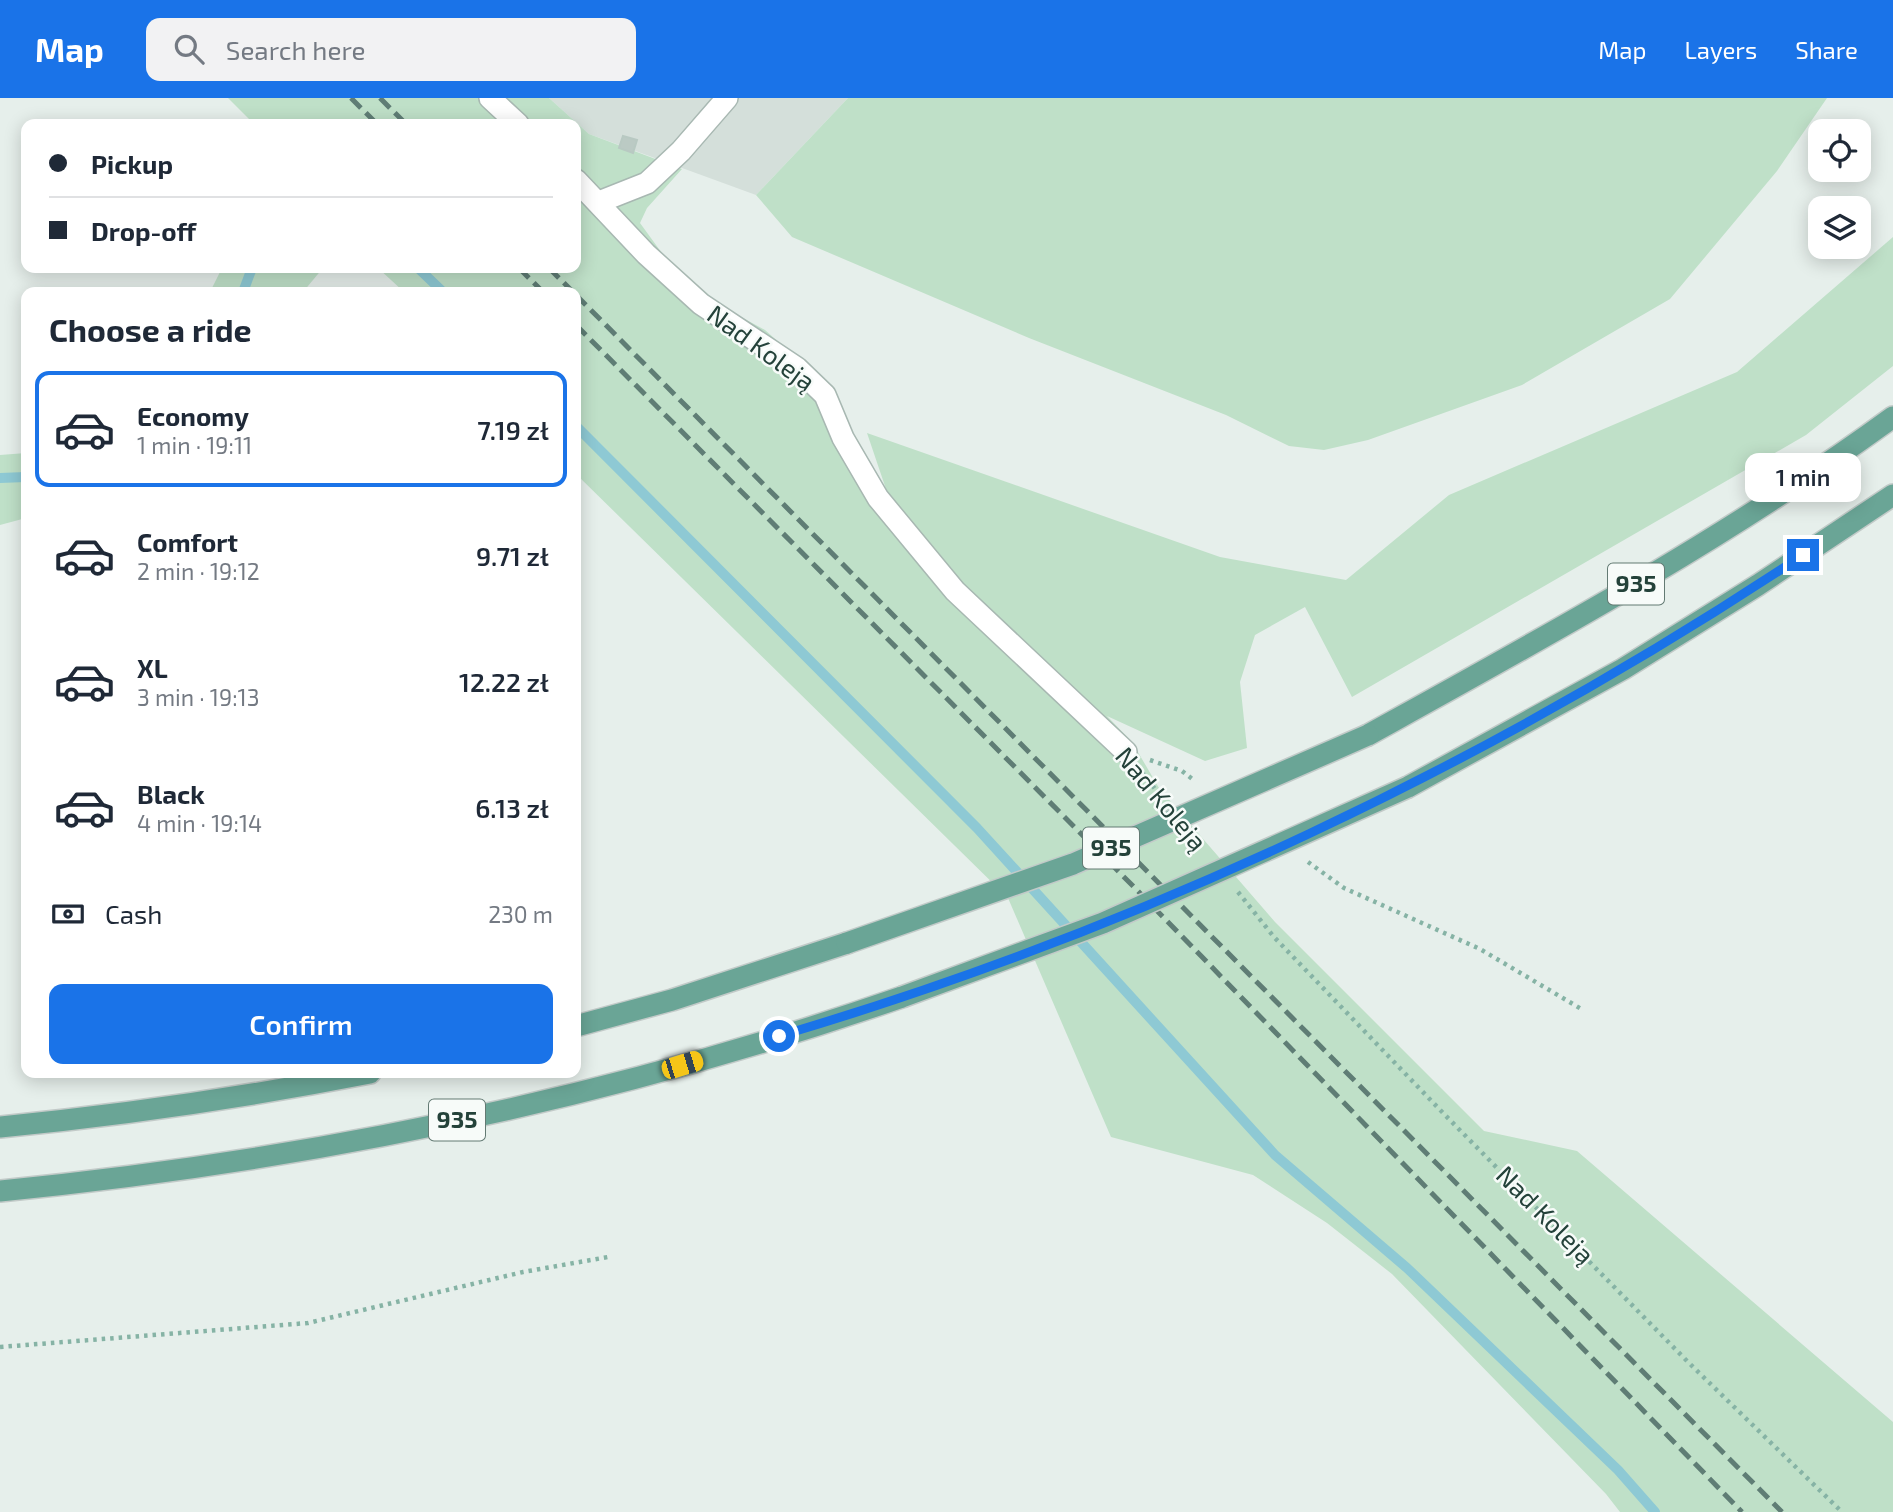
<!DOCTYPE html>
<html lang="en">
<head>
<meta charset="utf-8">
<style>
	:root { --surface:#fff; --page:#f2f2f3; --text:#1f2937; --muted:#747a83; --line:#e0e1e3; --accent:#1a73e8 }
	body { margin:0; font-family:"Exo 2",sans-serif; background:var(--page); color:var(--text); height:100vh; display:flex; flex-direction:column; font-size:26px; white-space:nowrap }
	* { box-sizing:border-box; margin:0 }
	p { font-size:23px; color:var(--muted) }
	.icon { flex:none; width:38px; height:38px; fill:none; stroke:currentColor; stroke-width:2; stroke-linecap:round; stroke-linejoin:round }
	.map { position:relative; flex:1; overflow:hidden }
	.side { position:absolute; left:21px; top:189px; width:560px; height:791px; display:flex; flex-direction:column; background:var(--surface); border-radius:14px; box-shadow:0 4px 18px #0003 }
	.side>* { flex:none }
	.hud { position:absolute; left:21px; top:21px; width:560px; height:154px; border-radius:14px; box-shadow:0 4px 18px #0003; display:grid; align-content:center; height:154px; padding:0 28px; background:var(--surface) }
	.tools { position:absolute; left:1808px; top:21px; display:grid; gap:14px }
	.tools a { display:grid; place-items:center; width:63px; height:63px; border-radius:14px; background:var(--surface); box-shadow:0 4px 18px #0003; font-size:35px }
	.end { position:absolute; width:32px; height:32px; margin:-16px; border:9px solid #1a73e8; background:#fff; box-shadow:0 0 0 4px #fff }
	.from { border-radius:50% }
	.bubble { position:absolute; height:49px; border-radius:14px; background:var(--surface); box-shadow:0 4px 18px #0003; font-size:23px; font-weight:600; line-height:49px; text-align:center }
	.car { position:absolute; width:21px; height:42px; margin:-21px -10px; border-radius:9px; box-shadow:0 0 5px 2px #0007; background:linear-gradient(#f5c518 24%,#345 0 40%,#f5c518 0 76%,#345 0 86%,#f5c518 0) }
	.hud b { display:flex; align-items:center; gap:24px; height:66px; font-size:26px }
	.hud b+b { border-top:2px solid var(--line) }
	.hud i { width:18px; height:18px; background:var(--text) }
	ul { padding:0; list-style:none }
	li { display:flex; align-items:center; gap:21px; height:116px; margin:0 14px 10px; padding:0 14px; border:4px solid transparent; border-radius:14px }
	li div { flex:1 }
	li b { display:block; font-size:26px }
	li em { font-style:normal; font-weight:600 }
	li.on { border-color:var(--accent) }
	li>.icon { width:63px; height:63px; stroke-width:1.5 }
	h2 { padding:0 28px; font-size:32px; line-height:84px }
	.pay { display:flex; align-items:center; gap:18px; height:77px; padding:0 28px; font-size:26px }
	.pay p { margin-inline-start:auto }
	.action { display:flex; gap:14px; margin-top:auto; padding:14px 28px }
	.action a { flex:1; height:80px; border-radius:14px; background:var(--accent); color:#fff; font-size:28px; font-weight:600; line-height:80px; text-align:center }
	header { display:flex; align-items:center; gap:42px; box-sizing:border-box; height:98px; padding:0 35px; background:var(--accent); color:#fff }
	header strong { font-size:33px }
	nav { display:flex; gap:38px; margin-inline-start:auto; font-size:24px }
	.search { width:490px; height:63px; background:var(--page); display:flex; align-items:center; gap:18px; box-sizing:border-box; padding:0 24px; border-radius:14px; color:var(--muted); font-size:26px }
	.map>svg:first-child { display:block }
	.built { fill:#d4dfda }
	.green { fill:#bfe0c8 }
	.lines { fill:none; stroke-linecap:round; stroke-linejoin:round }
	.stream { stroke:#8ec9d4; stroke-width:10 }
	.building { fill:#bbcac4; stroke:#b8c9c2; stroke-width:2 }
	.minor-casing { stroke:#a8b8b2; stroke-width:24 }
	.major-casing { stroke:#c2cac8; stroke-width:24 }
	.path { stroke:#86b3a5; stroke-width:4.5; stroke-dasharray:3.5 5; stroke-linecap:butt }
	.minor { stroke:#fff; stroke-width:21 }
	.major { stroke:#6aa596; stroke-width:21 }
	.rail { stroke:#5f7d75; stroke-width:5; stroke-dasharray:14 7; stroke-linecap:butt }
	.major-bridge-casing { stroke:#c2cac8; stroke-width:24; stroke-linecap:butt }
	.major-bridge { stroke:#6aa596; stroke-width:21 }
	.route { stroke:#1a73e8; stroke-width:9 }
	.labels { text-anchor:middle; stroke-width:5; stroke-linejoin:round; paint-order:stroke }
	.shield { fill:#f7fbf9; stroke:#637a73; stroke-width:2 }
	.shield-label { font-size:24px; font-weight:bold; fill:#24423a }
	.street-label { font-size:26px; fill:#24423a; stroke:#f7fbf9 }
</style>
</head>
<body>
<header>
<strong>Map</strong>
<div class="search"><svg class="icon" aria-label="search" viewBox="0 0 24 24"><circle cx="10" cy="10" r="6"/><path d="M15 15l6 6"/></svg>Search here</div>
<nav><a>Map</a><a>Layers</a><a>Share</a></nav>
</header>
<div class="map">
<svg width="1893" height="1414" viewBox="0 0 1893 1414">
	<rect width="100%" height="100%" fill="#e6efeb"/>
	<polygon class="built" points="549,0 848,0 756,97 589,36"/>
	<g class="green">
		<polygon points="228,0 549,0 589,36 682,71 647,110 640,125 664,158 721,208 765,232 829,289 848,337 887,394 867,335 1220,459 1346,482 1449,397 1737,274 1893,139 1893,268 1806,337 1352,599 1305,509 1255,537 1240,584 1247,650 1205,663 1107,618 1132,644 1159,690 1275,824 1484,1033 1577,1053 1893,1324 1893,1414 1620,1414 1606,1396 1392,1176 1327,1125 1253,1077 1111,1039 1008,800 576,376 576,194 404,194 378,170 576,170 576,26 254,26"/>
		<polygon points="848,0 1827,0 1777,73 1670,201 1522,287 1368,342 1324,352 1289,348 1226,317 1029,240 792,139 756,97"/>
		<polygon points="222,170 323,170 303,194 210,194"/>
		<polygon points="26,355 26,420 0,427 0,357"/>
	</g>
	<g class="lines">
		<g class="stream">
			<polyline points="418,170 443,194"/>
			<polyline points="243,194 252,170"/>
			<polyline points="576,328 977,730 1275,1057 1407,1170 1618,1372 1655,1414"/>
			<polyline points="0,380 26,379"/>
		</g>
	</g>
	<polygon class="building" points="623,38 637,42 633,55 619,50"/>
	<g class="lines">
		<defs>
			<g id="minor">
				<polyline points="490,0 518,26"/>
				<polyline points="576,82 646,156 701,206 797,270 825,297 843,340 878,400 955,493 1126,654"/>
				<polyline points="599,104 647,85 681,53 727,0"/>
			</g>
			<g id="major">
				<path d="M 1368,637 C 1547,538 1727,440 1893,319"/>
				<polyline points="1408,689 1623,571 1758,487 1893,397"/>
				<polyline points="576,928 672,902 847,845"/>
				<path d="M 0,1029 C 124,1017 247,999 370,975"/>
				<path d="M 0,1093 C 307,1063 611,1000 902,899"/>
			</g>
		</defs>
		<use href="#minor" class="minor-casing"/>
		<use href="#major" class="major-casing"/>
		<g class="path">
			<polyline points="1150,662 1182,673 1195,683"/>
			<polyline points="1142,674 1162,700"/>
			<polyline points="1308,764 1344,790 1480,851 1583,912"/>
			<polyline points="1238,794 1274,839 1445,1017 1689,1265 1842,1414"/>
			<polyline points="0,1249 308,1225 523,1174 608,1159"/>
		</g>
		<use href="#minor" class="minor"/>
		<use href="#major" class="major"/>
		<g class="rail">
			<polyline points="351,0 377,26"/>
			<polyline points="380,0 406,26"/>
			<polyline points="519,170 543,194"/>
			<polyline points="549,170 573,194"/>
			<polyline points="576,197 1782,1414"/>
			<polyline points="576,227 1132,787 1742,1414"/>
		</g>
		<defs>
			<g id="major-bridge">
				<polyline points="847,845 1073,766 1368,637"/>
				<polyline points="902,899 1103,825 1408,689"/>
			</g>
		</defs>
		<use href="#major-bridge" class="major-bridge-casing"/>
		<use href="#major-bridge" class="major-bridge"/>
	</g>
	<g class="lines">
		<path class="route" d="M 779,938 C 1141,831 1489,666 1803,457"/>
	</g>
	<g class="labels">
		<g class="shield">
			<rect x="1608" y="465.5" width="56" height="41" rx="5"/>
			<rect x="1083" y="729.5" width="56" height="41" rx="5"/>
			<rect x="429" y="1001.5" width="56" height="41" rx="5"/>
		</g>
		<g class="shield-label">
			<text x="1636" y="494">935</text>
			<text x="1111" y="758">935</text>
			<text x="457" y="1030">935</text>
		</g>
		<g class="street-label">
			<text transform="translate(761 250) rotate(36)" y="9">Nad Koleją</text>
			<text transform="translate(1161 701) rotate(50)" y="9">Nad Koleją</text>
			<text transform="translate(1545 1117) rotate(45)" y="9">Nad Koleją</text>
		</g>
	</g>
</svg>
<div class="tools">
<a><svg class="icon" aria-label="locate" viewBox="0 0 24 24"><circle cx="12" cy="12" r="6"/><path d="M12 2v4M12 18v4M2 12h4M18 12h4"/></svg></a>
<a><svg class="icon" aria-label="layers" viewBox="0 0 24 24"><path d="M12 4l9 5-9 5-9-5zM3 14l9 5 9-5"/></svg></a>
</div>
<i class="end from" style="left:779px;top:938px"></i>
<i class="end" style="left:1803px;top:457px"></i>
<div class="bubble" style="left:1745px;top:355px;width:116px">1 min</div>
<i class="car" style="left:682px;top:967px;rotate:73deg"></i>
<div class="hud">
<b><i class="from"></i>Pickup</b>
<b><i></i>Drop-off</b>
</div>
<section class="side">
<h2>Choose a ride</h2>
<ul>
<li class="on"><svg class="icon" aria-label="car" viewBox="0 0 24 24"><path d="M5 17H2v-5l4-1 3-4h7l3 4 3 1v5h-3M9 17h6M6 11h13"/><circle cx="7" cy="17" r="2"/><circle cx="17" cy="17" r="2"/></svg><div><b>Economy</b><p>1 min · 19:11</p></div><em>7.19 zł</em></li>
<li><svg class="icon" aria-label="car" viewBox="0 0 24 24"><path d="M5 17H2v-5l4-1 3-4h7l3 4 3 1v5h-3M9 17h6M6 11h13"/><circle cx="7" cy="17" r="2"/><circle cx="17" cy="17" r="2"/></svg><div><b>Comfort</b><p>2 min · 19:12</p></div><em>9.71 zł</em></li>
<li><svg class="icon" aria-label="car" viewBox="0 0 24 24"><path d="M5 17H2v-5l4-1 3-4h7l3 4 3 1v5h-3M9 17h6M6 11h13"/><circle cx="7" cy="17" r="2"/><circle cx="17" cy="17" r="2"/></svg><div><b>XL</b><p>3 min · 19:13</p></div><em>12.22 zł</em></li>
<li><svg class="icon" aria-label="car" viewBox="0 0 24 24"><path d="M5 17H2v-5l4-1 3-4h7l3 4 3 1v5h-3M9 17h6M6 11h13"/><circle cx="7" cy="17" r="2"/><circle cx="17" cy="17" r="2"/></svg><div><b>Black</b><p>4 min · 19:14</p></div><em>6.13 zł</em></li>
</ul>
<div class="pay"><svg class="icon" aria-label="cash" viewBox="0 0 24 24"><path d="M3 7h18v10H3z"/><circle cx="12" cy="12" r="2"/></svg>Cash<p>230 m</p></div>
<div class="action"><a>Confirm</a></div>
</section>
</div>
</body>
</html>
